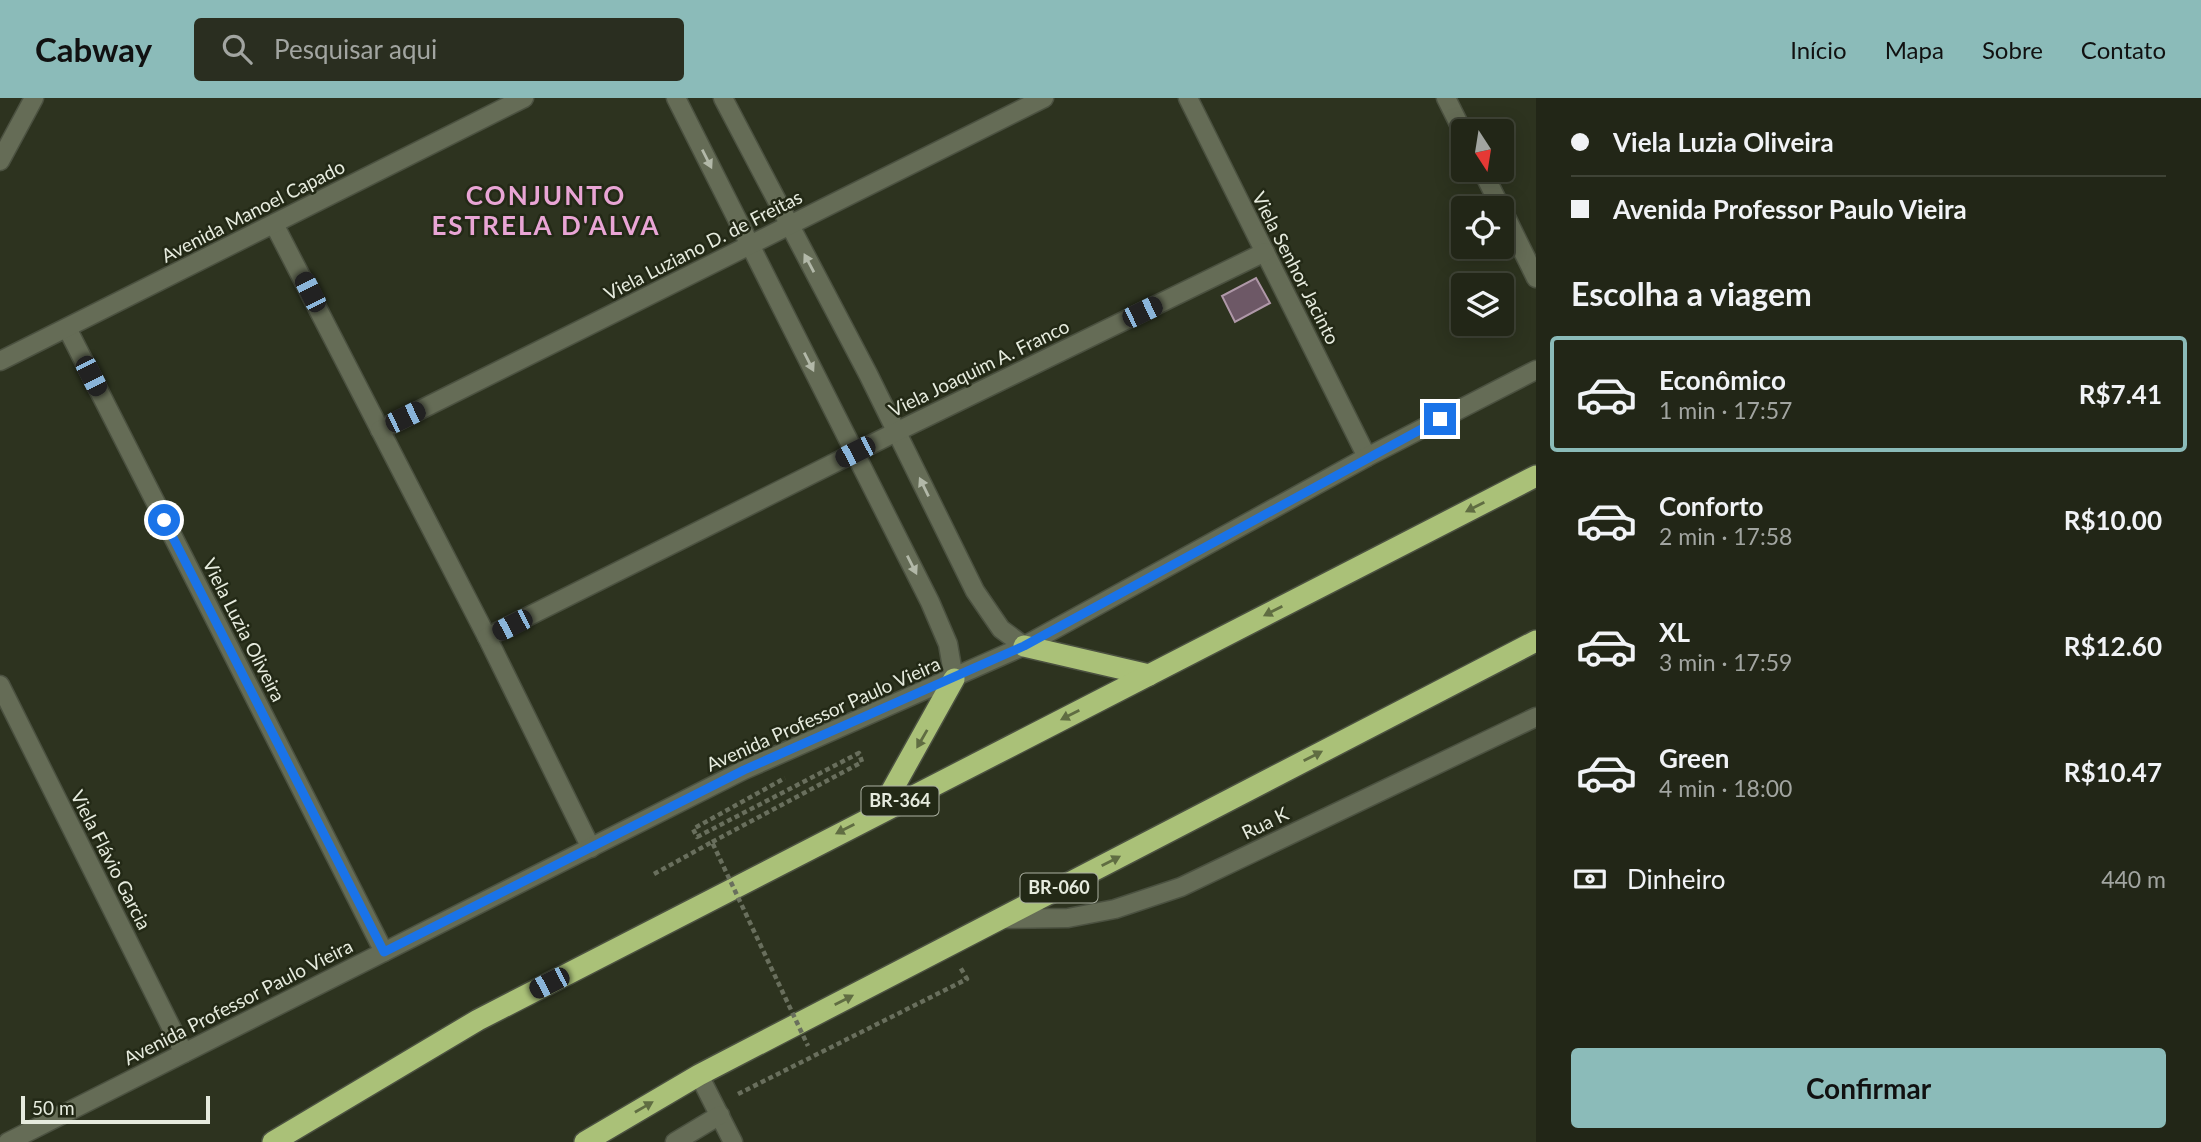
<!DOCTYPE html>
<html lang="pt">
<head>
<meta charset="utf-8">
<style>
	:root { --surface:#222617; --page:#2a2e20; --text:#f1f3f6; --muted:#a2a5a1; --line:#3f4336; --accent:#8bbbb9 }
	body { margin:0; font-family:Lato,sans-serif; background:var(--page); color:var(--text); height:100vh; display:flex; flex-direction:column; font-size:26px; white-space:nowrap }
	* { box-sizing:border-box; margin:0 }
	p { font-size:23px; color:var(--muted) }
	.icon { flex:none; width:38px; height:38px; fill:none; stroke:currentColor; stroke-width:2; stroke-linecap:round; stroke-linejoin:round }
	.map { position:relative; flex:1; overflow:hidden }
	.panel { display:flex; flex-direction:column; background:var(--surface); width:665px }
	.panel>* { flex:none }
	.banner { display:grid; align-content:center; height:154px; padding:0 35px; background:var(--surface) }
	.needle { width:46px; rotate:168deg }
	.fabs { position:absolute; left:1451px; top:21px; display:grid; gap:14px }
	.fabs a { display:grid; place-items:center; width:63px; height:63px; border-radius:7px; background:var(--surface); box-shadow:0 4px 18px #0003,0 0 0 2px var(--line); font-size:35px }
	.scale { position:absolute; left:21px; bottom:18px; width:189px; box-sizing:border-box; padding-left:7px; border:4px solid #e6ebde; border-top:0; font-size:19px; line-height:24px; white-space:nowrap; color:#e6ebde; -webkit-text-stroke:5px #232916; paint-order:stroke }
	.end { position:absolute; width:32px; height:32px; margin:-16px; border:9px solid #1a73e8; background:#fff; box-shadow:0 0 0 4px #fff }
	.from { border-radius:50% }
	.car { position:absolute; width:21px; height:42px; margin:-21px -10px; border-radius:9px; box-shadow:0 0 5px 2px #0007; background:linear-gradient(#222 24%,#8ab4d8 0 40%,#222 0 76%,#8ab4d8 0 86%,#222 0) }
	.banner b { display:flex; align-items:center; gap:24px; height:66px; font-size:26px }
	.banner b+b { border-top:2px solid var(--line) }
	.banner i { width:18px; height:18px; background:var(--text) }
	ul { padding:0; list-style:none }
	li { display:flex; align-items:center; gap:21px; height:116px; margin:0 14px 10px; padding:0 21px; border:4px solid transparent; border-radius:7px }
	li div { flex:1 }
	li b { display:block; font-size:26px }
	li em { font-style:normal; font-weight:700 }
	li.current { border-color:var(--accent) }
	li>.icon { width:63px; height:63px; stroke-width:1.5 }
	h2 { padding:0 35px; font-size:32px; line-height:84px }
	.pay { display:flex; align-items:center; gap:18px; height:77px; padding:0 35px; font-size:26px }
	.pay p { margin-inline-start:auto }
	.primary-button { display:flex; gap:14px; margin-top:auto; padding:14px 35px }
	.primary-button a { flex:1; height:80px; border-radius:7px; background:var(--accent); color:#111; font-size:28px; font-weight:700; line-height:80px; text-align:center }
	header { display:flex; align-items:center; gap:42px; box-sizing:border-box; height:98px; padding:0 35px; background:var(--accent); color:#111 }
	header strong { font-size:33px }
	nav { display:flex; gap:38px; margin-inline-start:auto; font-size:24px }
	.search { width:490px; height:63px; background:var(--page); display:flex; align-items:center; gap:18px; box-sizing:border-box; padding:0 24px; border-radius:7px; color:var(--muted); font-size:26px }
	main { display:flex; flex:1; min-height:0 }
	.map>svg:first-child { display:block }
	.building { fill:#6d5866; stroke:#af98a8; stroke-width:2 }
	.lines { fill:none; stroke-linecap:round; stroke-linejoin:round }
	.street-casing { stroke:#4b5140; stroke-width:21 }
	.highway-casing { stroke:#4b5140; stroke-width:24 }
	.path { stroke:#696f5d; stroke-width:4.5; stroke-dasharray:5 3.5; stroke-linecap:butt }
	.street { stroke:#656c56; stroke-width:18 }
	.highway { stroke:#aac178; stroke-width:21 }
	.path-bridge { stroke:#696f5d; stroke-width:4.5; stroke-dasharray:5 3.5; stroke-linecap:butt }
	.oneway { fill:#b2b8a8 }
	.oneway2 { fill:#606d42 }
	.route { stroke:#1a73e8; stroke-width:9 }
	.labels { text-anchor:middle; stroke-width:5; stroke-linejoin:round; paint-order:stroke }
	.shield { fill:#232916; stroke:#acb1a2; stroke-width:2 }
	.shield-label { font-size:18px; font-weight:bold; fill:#e6ebde }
	.street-label { font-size:19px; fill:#e6ebde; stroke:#232916 }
	.district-label { font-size:26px; font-weight:bold; letter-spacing:2px; fill:#e9a5d5; stroke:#232916 }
</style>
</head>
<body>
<header>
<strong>Cabway</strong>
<div class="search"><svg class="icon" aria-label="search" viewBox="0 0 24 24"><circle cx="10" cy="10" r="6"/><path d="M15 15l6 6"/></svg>Pesquisar aqui</div>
<nav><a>Início</a><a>Mapa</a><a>Sobre</a><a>Contato</a></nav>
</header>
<main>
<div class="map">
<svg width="1536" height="1044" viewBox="0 0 1536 1044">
	<rect width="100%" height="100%" fill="#2d331f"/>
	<polygon class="building" points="1256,180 1270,205 1235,224 1222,198"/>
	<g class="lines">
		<defs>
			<g id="street">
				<polyline points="676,0 930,504 948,546 954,581"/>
				<polyline points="723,0 868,276 975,493 1001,531 1024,548"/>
				<polyline points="1188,0 1367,359"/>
				<polyline points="1446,0 1463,34"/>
				<polyline points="0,63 34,0"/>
				<polyline points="1482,72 1501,110"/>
				<polyline points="1502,111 1536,180"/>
				<polyline points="274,126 487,539 591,750"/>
				<polyline points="67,230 384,854"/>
				<polyline points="0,263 524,0"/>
				<polyline points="380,332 1044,0"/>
				<polyline points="487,539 896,334 1265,154"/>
				<polyline points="0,587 184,955"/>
				<polyline points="999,821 1068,820 1115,811 1181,789 1536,619"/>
				<polyline points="699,977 733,1044"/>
				<polyline points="8,1044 744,672 1024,548 1367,359 1536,272"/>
				<polyline points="675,1044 720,1017"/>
			</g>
			<g id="highway">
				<polyline points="1024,548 1149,577"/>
				<polyline points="881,712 954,581"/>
				<polyline points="273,1044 478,922 1536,378"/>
				<polyline points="585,1044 699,977 1536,543"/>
			</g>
		</defs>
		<use href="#street" class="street-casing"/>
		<use href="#highway" class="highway-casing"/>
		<g class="path">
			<polyline points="712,744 862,664 859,655 697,739 693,731 785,680"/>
			<polyline points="738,996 967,881 960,869"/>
		</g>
		<use href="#street" class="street"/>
		<use href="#highway" class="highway"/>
		<polyline class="path-bridge" points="654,776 712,744 808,948"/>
	</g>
	<defs><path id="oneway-solid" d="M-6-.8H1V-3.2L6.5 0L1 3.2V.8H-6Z" transform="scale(1.75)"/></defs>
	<g class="oneway">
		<use href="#oneway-solid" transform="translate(707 61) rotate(63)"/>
		<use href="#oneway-solid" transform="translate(809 165) rotate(-118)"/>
		<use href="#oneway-solid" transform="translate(809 264) rotate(63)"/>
		<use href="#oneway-solid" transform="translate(924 389) rotate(-116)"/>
		<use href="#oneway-solid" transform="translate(912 467) rotate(63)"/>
	</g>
	<g class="oneway2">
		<use href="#oneway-solid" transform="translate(1475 409) rotate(153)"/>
		<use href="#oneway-solid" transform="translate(1273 513) rotate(153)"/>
		<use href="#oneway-solid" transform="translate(1070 617) rotate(153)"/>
		<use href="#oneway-solid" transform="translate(922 641) rotate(120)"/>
		<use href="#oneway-solid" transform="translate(1313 658) rotate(-27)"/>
		<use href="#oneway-solid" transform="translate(845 731) rotate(153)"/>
		<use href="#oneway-solid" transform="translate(1111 763) rotate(-27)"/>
		<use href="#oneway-solid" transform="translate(844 902) rotate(-27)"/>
		<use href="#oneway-solid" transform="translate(644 1009) rotate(-30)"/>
	</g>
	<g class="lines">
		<polyline class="route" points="164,422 384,854 744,672 1024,548 1440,321"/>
	</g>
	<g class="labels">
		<g class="shield">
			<rect x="861.5" y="688.5" width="77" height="29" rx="5"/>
			<rect x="1020.5" y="775.5" width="77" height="29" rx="5"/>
		</g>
		<g class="shield-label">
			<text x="900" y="709">BR-364</text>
			<text x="1059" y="796">BR-060</text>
		</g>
		<g class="street-label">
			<text transform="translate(253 113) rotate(-27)" y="7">Avenida Manoel Capado</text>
			<text transform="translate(703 147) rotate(-27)" y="7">Viela Luziano D. de Freitas</text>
			<text transform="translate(1296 170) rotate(63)" y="7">Viela Senhor Jacinto</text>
			<text transform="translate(979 270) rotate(-26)" y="7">Viela Joaquim A. Franco</text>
			<text transform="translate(244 532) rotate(63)" y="7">Viela Luzia Oliveira</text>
			<text transform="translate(823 616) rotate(-24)" y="7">Avenida Professor Paulo Vieira</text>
			<text transform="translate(1265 725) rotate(-26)" y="7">Rua K</text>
			<text transform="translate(111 762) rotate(63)" y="7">Viela Flávio Garcia</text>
			<text transform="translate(238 904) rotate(-27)" y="7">Avenida Professor Paulo Vieira</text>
		</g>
		<g class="district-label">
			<text x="546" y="107">CONJUNTO<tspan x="546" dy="30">ESTRELA D'ALVA</tspan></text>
		</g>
	</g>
</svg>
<div class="fabs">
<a><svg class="needle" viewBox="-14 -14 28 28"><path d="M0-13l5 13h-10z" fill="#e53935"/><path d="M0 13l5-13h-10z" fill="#a2a5a1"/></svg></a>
<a><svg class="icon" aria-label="locate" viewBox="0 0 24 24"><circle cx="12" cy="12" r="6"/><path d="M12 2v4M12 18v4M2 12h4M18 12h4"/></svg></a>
<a><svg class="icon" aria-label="layers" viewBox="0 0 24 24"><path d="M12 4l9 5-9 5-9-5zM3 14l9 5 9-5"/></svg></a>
</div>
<div class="scale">50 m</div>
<i class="end from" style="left:164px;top:422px"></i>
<i class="end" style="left:1440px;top:321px"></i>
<i class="car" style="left:310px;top:194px;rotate:333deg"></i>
<i class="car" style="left:1142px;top:214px;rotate:64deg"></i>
<i class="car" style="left:91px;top:278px;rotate:153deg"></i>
<i class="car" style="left:405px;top:319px;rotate:64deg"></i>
<i class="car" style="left:855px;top:354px;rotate:243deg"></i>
<i class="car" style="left:512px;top:527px;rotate:243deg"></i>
<i class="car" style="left:549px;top:885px;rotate:243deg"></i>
</div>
<section class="panel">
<div class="banner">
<b><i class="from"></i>Viela Luzia Oliveira</b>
<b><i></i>Avenida Professor Paulo Vieira</b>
</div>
<h2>Escolha a viagem</h2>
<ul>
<li class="current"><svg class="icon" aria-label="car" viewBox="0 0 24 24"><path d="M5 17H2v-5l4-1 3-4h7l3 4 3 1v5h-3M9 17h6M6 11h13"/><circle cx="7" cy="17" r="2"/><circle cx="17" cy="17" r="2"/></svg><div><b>Econômico</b><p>1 min · 17:57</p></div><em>R$7.41</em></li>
<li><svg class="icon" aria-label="car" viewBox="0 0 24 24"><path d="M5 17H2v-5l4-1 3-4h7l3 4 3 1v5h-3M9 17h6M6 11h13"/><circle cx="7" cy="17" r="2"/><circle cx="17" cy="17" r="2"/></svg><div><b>Conforto</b><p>2 min · 17:58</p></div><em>R$10.00</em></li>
<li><svg class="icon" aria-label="car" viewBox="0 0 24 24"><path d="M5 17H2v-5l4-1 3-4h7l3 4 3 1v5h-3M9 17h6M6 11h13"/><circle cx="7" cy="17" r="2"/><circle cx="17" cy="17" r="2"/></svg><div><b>XL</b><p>3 min · 17:59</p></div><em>R$12.60</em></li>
<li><svg class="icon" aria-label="car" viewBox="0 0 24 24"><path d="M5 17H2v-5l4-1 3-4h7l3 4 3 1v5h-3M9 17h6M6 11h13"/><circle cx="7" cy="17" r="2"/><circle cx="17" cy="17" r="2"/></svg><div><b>Green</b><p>4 min · 18:00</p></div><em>R$10.47</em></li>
</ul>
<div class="pay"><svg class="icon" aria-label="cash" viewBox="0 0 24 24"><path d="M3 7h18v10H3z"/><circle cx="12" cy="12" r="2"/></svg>Dinheiro<p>440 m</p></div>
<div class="primary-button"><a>Confirmar</a></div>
</section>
</main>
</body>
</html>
